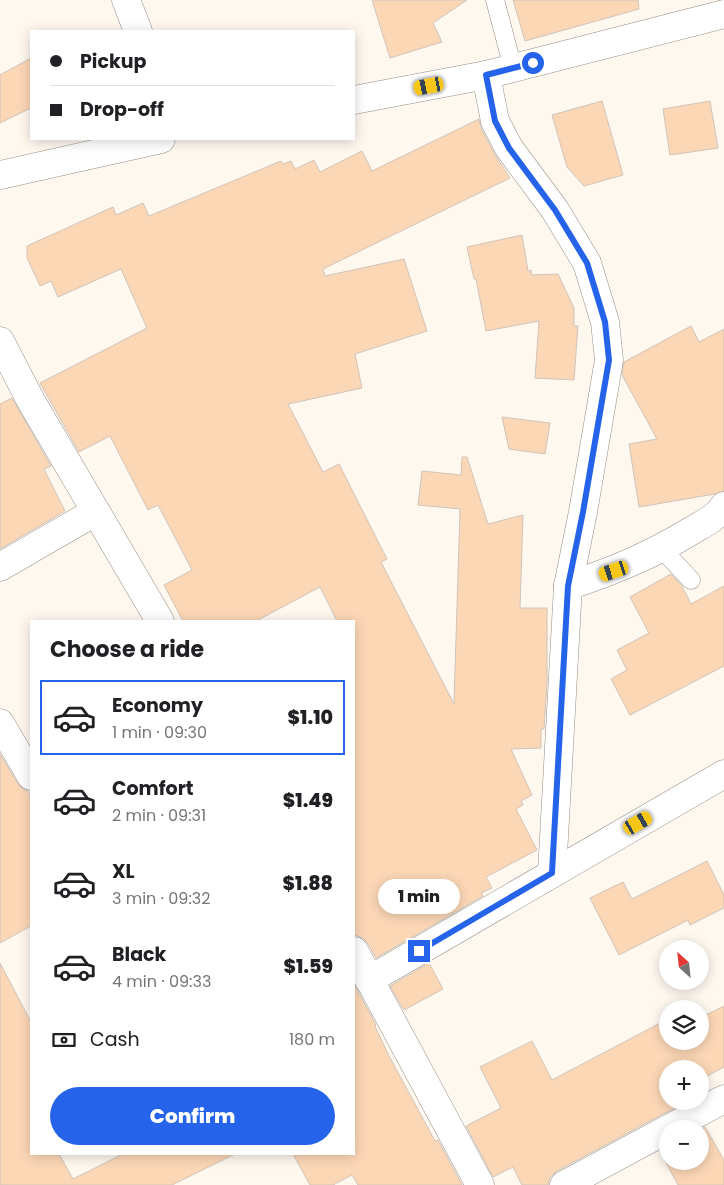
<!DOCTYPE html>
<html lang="en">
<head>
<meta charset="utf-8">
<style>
	:root { --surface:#fff; --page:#f2f2f2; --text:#202124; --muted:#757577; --line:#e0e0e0; --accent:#2563eb }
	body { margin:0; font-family:Poppins,sans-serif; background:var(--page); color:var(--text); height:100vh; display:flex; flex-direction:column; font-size:19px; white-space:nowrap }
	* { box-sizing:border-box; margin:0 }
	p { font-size:16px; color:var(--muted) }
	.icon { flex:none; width:28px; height:28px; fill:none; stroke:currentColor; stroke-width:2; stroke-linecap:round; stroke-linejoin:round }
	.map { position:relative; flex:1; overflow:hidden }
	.panel { position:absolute; left:30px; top:620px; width:325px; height:535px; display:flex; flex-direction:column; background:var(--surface); border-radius:0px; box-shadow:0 2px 12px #0003 }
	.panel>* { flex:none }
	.guide { position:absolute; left:30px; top:30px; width:325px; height:110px; border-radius:0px; box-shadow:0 2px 12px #0003; display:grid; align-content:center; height:110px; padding:0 20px; background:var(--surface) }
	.needle { width:32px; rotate:333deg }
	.tools { position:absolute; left:659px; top:940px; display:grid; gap:10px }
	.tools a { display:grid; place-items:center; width:50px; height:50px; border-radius:50%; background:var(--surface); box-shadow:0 2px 12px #0003; font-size:25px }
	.end { position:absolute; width:22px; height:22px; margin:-11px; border:6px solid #2563eb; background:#fff; box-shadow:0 0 0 2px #fff }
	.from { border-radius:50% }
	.bubble { position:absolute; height:35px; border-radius:18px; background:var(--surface); box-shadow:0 2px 12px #0003; font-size:16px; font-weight:800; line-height:35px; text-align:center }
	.car { position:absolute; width:15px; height:30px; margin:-15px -8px; border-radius:6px; box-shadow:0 0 4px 1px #0007; background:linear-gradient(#f5c518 24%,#345 0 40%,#f5c518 0 76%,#345 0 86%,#f5c518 0) }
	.guide b { display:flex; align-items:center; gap:18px; height:48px; font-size:19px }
	.guide b+b { border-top:1px solid var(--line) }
	.guide i { width:12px; height:12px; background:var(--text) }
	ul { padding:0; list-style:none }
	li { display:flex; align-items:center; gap:15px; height:75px; margin:0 10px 8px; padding:0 10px; border:2px solid transparent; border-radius:0px }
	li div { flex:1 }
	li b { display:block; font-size:19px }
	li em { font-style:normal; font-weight:800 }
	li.selected { border-color:var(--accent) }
	li>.icon { width:45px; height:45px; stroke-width:1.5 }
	h2 { padding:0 20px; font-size:22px; line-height:60px }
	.pay { display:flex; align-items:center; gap:12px; height:55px; padding:0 20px; font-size:19px }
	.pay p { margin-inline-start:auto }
	.button { display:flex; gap:10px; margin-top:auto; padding:10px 20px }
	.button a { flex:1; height:58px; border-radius:30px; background:var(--accent); color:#fff; font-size:20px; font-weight:800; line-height:58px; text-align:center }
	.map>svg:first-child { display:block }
	.building { fill:#fcd7b6; stroke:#cfc4bb }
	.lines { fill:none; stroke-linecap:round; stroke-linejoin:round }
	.lane-casing { stroke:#968e84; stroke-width:19 }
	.street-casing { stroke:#968e84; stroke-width:29 }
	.lane { stroke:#fff; stroke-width:18 }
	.street { stroke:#fff; stroke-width:28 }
	.route { stroke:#2563eb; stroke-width:6 }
</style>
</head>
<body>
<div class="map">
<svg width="724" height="1185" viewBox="0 0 724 1185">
	<rect width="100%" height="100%" fill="#fff8ef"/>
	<g class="building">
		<polygon points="372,0 467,0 433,23 442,42 390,58"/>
		<polygon points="513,0 638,0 639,9 525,41"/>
		<polygon points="31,58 31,108 0,123 0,75"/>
		<polygon points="602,101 623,175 584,186 567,167 552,115"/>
		<polygon points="710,101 718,148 670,155 663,109"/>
		<polygon points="479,119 481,128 495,155 510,178 323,269 325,276 404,259 427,331 355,354 362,388 288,404 323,472 339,464 387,559 381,562 454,704 460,509 418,505 422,471 461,475 462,457 467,457 488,524 523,515 520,608 547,608 547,683 544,729 541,729 541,748 511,749 532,795 521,801 523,805 516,809 537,850 486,877 492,888 481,893 483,896 376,958 368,944 363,938 354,935 354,621 337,621 320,587 256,621 183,621 164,585 192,570 158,505 148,510 110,436 79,452 40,383 147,328 121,269 58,297 51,281 40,286 27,258 27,246 113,207 116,215 143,203 149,216 281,161 283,164 291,161 295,169 314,160 320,172 362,151 372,171"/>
		<polygon points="522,235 528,271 531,270 532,275 558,274 574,308 574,326 578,326 574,380 535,378 539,321 486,331 476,279 474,279 467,247"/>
		<polygon points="691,326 699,342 724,329 724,491 715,494 639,507 629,444 657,439 622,375 624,362"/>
		<polygon points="12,398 51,466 44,469 65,511 0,549 0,404"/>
		<polygon points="502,417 550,423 545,454 509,449"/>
		<polygon points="671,574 682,586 691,604 724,586 724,666 630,715 611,679 627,670 617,650 649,633 630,597"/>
		<polygon points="0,754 18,784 23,789 28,791 31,797 31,926 0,943"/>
		<polygon points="707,861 724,895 724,908 690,925 688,920 619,955 590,898 623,882 632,899"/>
		<polygon points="0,963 31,1022 31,1154 59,1154 73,1179 123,1154 235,1154 172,1185 0,1185"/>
		<polygon points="429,963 443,989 404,1010 390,986"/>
		<polygon points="354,984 376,1025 375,1026 389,1056 435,1141 438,1140 462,1185 358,1185 352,1175 333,1185 310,1185 293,1154 354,1154"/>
		<polygon points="724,1006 724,1067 700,1080 700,1069 668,1069 668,1101 687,1101 557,1171 550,1177 548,1185 522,1185 513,1167 493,1177 466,1126 501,1108 480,1067 532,1041 552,1080 666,1020 668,1023 668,1041 700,1041 700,1018"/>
		<polygon points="705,1127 724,1160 724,1185 678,1185 660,1151 668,1147 668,1161 700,1161 700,1130"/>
	</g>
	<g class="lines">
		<defs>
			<g id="lane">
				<polyline points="495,0 513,68"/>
				<polyline points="662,549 691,580"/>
			</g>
			<g id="street">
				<polyline points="126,0 138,31"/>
				<polyline points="486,75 495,121 509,148 555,210 587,263 605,322 609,360 583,512 568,586 552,873"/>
				<polyline points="354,100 486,75 724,14"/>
				<polyline points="0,175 161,139"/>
				<polyline points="0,341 31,401 160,621"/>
				<polyline points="0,567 95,512"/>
				<path d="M 568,586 C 613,571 650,556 691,531 C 703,524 716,518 724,506"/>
				<polyline points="0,723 31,776"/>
				<polyline points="354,951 480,1185"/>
				<polyline points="369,980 724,774"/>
				<polyline points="668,1129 724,1099"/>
				<polyline points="564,1185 668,1129"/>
			</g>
		</defs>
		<use href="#lane" class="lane-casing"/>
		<use href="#street" class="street-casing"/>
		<use href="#lane" class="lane"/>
		<use href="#street" class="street"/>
	</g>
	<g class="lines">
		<polyline class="route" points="419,951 552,873 568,586 583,512 609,360 605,322 587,263 555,210 509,148 495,121 486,75 533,63"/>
	</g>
</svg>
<div class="tools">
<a><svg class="needle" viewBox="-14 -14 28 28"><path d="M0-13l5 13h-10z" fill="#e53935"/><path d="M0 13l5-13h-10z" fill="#757577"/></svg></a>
<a><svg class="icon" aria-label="layers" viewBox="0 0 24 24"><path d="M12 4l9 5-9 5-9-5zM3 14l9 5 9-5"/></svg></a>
<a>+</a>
<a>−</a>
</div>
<i class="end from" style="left:533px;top:63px"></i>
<i class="end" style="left:419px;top:951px"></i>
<div class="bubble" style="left:378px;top:879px;width:82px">1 min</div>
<i class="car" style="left:429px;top:86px;rotate:259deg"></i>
<i class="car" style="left:614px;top:571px;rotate:252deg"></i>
<i class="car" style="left:638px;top:823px;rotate:60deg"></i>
<div class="guide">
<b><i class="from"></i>Pickup</b>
<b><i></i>Drop-off</b>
</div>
<section class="panel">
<h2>Choose a ride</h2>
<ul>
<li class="selected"><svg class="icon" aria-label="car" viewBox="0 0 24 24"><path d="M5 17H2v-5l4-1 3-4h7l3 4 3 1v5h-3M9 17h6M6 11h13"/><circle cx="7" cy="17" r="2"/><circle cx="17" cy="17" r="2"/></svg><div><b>Economy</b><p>1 min · 09:30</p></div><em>$1.10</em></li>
<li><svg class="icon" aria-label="car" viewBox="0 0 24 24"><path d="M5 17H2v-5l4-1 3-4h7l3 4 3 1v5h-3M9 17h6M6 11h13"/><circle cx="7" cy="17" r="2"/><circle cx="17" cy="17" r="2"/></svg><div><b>Comfort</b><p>2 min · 09:31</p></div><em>$1.49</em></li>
<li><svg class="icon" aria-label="car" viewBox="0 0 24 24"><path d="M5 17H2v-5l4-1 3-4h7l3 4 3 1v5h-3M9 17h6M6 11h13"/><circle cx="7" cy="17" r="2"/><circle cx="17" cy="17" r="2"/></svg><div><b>XL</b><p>3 min · 09:32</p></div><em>$1.88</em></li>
<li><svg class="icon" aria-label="car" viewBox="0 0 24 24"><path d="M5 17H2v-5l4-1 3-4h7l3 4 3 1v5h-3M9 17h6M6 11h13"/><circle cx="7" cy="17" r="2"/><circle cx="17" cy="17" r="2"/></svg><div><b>Black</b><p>4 min · 09:33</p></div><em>$1.59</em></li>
</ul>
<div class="pay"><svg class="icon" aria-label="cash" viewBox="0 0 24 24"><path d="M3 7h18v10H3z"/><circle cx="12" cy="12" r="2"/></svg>Cash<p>180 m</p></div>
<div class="button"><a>Confirm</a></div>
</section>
</div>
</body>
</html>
